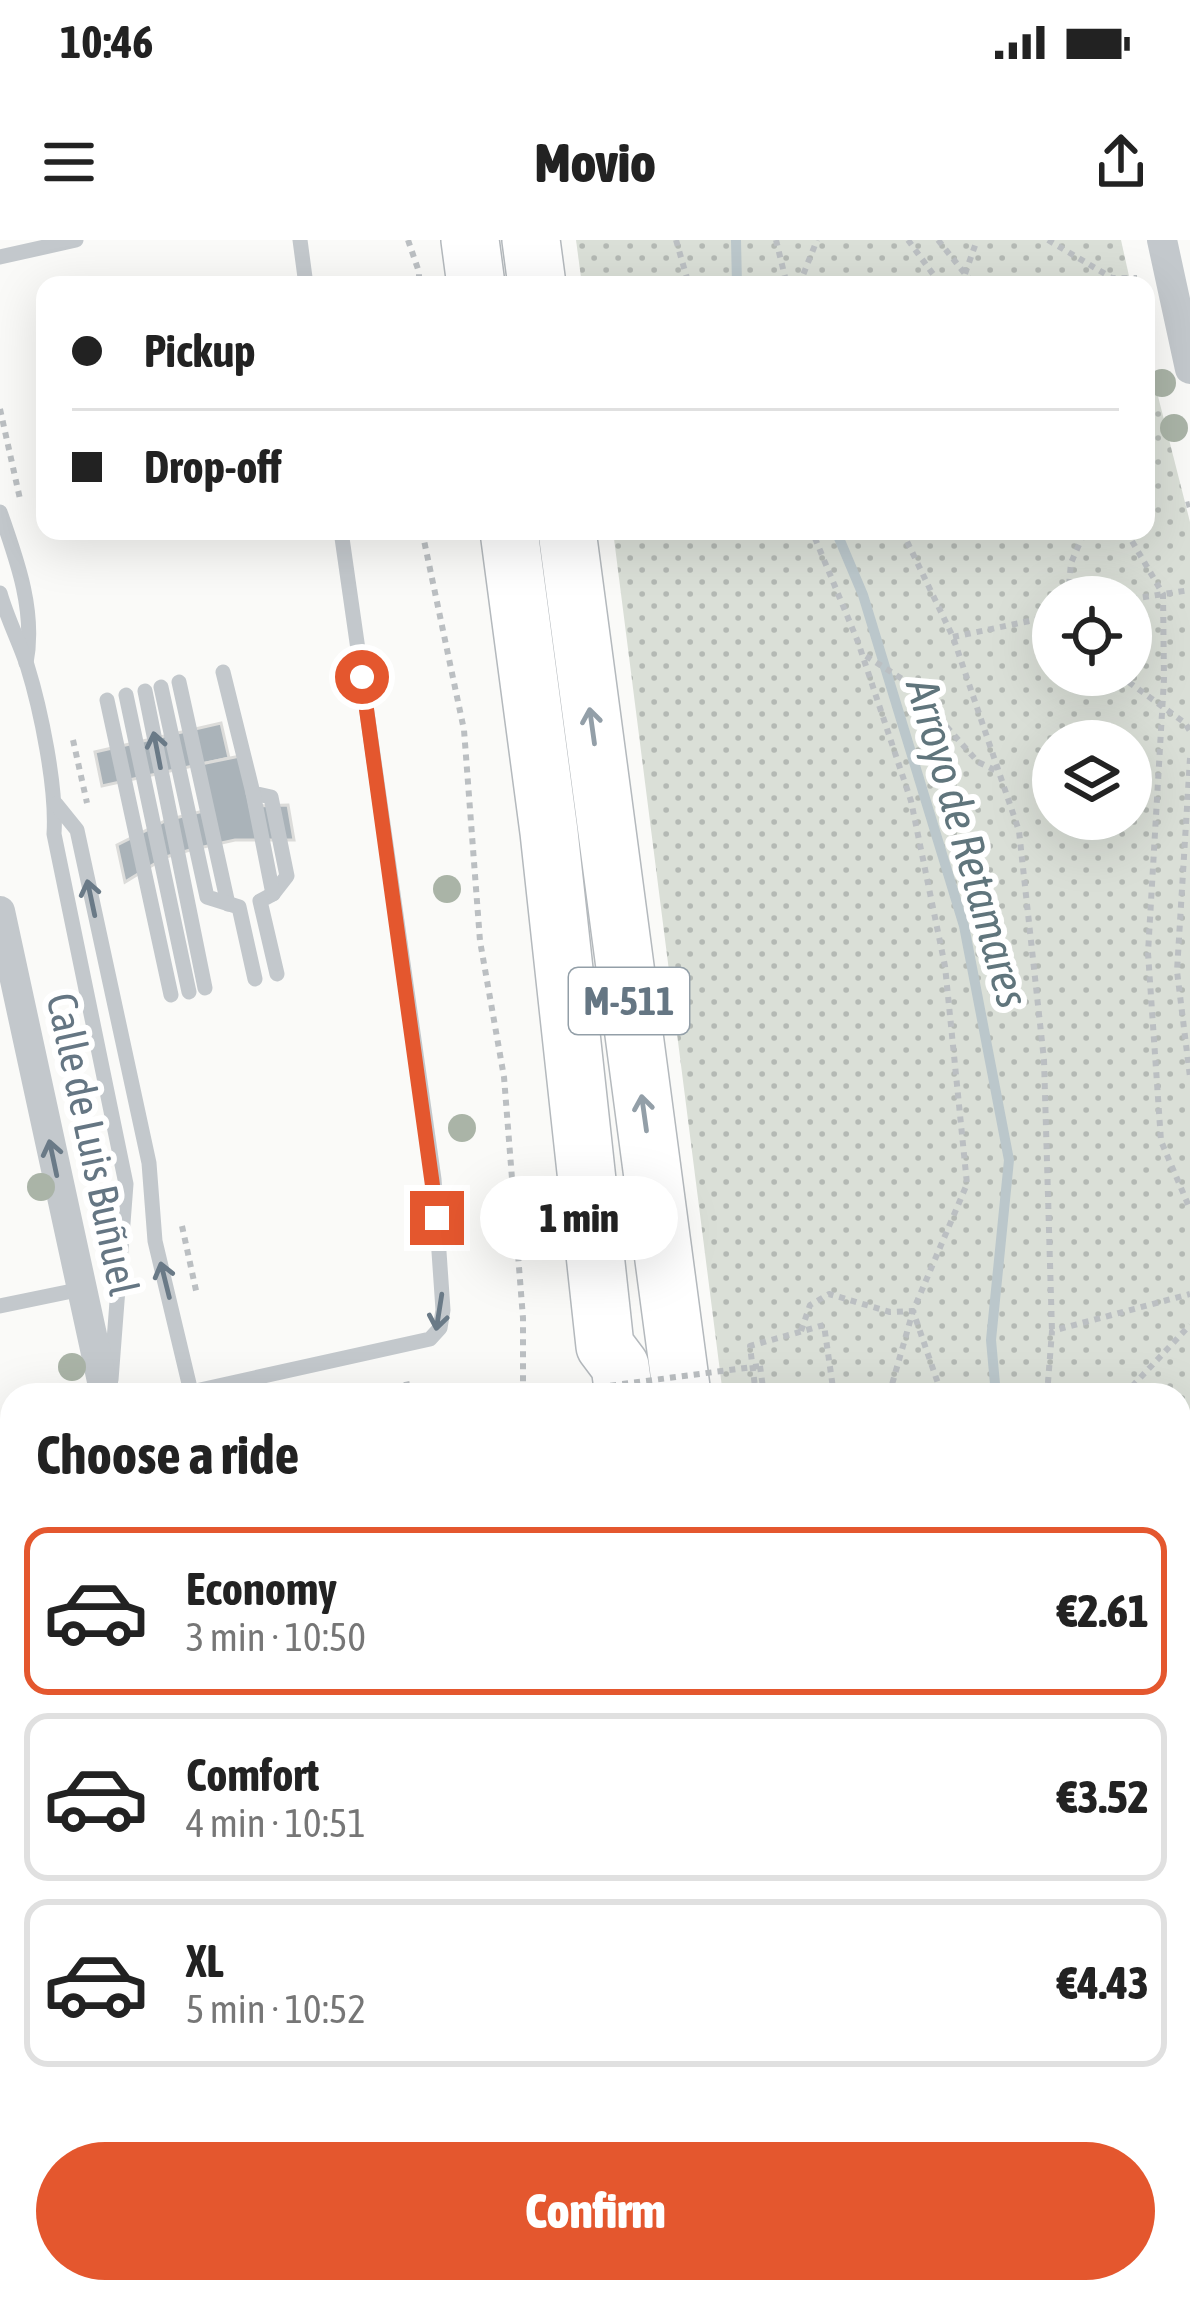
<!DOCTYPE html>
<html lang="en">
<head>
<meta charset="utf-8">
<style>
	:root { --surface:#fff; --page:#f2f2f2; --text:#222; --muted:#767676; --line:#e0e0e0; --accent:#e4572e }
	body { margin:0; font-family:"Asap Condensed",sans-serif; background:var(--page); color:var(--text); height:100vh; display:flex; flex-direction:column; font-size:45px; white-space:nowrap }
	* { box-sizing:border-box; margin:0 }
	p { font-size:39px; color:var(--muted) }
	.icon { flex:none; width:66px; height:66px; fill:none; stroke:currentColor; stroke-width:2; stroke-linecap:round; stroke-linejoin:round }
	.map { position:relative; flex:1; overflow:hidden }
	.sheet { position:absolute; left:0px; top:1143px; width:1191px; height:921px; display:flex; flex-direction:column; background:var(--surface); border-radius:36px 36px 0 0; box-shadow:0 12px 48px #0002 }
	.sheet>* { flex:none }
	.hud { position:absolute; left:36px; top:36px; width:1119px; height:264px; border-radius:24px; box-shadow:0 12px 48px #0002; display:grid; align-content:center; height:264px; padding:0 36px; background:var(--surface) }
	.tools { position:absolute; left:1032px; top:336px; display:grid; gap:24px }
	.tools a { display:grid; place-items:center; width:120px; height:120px; border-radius:50%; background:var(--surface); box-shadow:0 12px 48px #0002; font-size:60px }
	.end { position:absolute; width:54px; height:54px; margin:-27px; border:15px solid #e4572e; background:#fff; box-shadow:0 0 0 6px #fff }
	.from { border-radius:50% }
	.bubble { position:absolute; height:84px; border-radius:42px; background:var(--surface); box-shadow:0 12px 48px #0002; font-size:39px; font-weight:800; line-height:84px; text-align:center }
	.hud b { display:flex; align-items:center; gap:42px; height:114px; font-size:45px }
	.hud b+b { border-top:3px solid var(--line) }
	.hud i { width:30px; height:30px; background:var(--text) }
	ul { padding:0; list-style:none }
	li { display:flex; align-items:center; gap:36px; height:168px; margin:0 24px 18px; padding:0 12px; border:6px solid var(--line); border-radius:24px }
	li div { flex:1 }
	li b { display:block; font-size:45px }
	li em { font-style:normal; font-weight:800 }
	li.active { border-color:var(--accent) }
	li>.icon { width:108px; height:108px; stroke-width:1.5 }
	h2 { padding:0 36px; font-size:54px; line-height:144px }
	.cta { display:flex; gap:24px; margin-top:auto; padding:24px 36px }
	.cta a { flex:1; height:138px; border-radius:72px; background:var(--accent); color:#fff; font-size:48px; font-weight:800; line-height:138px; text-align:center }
	.status { display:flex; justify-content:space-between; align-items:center; height:84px; padding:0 60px; background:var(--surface); direction:ltr }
	.status svg { height:33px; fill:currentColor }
	header { display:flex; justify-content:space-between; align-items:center; height:156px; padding:0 36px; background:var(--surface); font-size:54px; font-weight:800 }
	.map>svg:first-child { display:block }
	.park { fill:url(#park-dots); fill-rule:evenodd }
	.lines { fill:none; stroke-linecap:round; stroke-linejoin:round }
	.stream { stroke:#bbc7cb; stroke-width:10 }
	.building { fill:#aab3b9; stroke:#dcdcda; stroke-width:3 }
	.highway-casing { stroke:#b4b9bd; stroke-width:60 }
	.path { stroke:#bbbfc2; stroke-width:6; stroke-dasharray:6 6; stroke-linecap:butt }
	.lane { stroke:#c3c8cc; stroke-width:15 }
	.street { stroke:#c3c8cc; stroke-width:30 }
	.highway { stroke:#fff; stroke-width:57 }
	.path-bridge { stroke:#bbbfc2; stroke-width:6; stroke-dasharray:6 6; stroke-linecap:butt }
	.tree { fill:#aab4a7 }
	.oneway { stroke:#939fa8 }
	.oneway2 { stroke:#6a7a87 }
	.route { stroke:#e4572e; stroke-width:15 }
	.labels { text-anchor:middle; stroke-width:12; stroke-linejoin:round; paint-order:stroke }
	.shield { fill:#fff; stroke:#939fa8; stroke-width:3 }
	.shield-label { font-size:39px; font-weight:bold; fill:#657683 }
	.street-label { font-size:42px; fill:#657683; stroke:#fff }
	.water-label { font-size:45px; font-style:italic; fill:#60757c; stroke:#fff }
</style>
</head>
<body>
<div class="status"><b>10:46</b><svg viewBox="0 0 49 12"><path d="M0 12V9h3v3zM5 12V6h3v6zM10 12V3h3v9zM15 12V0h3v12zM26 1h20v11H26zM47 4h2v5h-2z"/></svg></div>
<header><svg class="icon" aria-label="menu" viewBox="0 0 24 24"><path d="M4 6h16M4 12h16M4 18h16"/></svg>Movio<svg class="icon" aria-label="share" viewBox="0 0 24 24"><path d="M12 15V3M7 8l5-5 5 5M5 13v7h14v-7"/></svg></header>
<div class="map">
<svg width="1190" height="2063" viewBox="0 0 1190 2063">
	<defs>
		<pattern id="park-dots" width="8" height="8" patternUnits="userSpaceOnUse" patternTransform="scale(3)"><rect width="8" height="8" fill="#dadfd7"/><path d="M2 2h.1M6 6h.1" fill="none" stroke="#b4b9b4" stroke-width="1.8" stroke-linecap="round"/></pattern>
	</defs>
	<rect width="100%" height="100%" fill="#fafaf8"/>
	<g class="park">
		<polygon points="576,0 1121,0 1131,45 582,45"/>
		<path d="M 1146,109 L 1190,282 L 1190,2063 L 838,2063 L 837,2052 L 1179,2052 L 1179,1155 L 723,1155 L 613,291 L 1146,291 ZM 1053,357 L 1131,357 L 1131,435 L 1053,435 ZM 1053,501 L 1131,501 L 1131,579 L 1053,579 Z"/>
	</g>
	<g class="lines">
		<g class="stream">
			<polyline points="736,0 737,45"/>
			<polyline points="836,291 863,355 964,686 1009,920 991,1100 996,1155"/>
			<polyline points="1179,1912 1190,1928"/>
		</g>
	</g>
	<g class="building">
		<polygon points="221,483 229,518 102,546 95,512"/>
		<polygon points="240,516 250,566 288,565 294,600 235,600 190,610 166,617 125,642 117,605 167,580 212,569 201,524"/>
		<polygon points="12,1426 12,2012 0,2015 0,1428"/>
		<polygon points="344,2052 552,2052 554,2063 346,2063"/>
	</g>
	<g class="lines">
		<defs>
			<g id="highway">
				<polyline points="470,0 476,45"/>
				<polyline points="531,0 537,45"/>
				<polyline points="509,291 549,592 605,1106 620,1126 624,1155"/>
				<polyline points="567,291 682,1155"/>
				<polyline points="744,2052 746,2063"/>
				<polyline points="802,2052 803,2063"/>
			</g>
		</defs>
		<use href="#highway" class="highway-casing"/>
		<g class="path">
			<polyline points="408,0 419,32 419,45"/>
			<polyline points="676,0 689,45"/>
			<polyline points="776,0 787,45"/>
			<polyline points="908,0 941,45"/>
			<polyline points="938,0 974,45"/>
			<polyline points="1048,0 1112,38 1137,38"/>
			<polyline points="799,45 817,0"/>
			<polyline points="961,45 977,0"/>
			<polyline points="0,169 20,259"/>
			<polyline points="1186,265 1190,264"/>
			<polyline points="422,291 464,490 480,701 504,837 523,1078 523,1155"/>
			<polyline points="902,291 953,397 1019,591 1044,820 1052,1091"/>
			<polyline points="1126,291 1163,354 1164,439 1148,713 1161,901 1190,969"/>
			<polyline points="1068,357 1071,323 1085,291"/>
			<polyline points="1131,359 1190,350"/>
			<polyline points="953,397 1053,376"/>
			<polyline points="866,416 907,442 978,522 999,532"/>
			<polyline points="1119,435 1185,483 1190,491"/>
			<polyline points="73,500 87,563"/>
			<polyline points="1190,518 1177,731 1190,837"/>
			<polyline points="182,986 197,1055"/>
			<polyline points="801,1091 810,1065 829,1054 890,1072 913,1071 967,944 945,726 911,561 858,402 812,291"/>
			<polyline points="760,1126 764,1155"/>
			<polyline points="357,1155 415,1143 417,1155"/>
			<polyline points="756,1155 750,1106 824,1085 834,1155"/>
			<polyline points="889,1155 913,1071 942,1155"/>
			<polyline points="1047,1155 1052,1091 1190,1054"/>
			<polyline points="1124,1155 1190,1085"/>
			<polyline points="1179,1259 1190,1250"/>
			<polyline points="0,1335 12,1333"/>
			<polyline points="1179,1513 1190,1521"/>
			<polyline points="1179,1825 1190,1851"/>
			<polyline points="1179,1973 1190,1989"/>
			<polyline points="579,2052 580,2063"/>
			<polyline points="1007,2052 1013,2063"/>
		</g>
		<g class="lane">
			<polyline points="300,0 306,45"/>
			<polyline points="0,17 76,0"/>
			<path d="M 0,272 C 17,320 36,372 26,423"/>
			<path d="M 0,353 C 7,378 19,401 27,425 C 41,470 57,548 54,594 L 126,944 L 111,1140"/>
			<polyline points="223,432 253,553 271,557 287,636 273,654 260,661 277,734"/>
			<polyline points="179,442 228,664"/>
			<polyline points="161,447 207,657 239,667 255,739"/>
			<polyline points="145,451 205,748"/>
			<polyline points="126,455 189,752"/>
			<polyline points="107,460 171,755"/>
			<polyline points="253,553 273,654"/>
			<polyline points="56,564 77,590 149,923 155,1001 191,1152 430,1099 440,1088 443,1070 434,939 341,291"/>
			<polyline points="0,1066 82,1049"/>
		</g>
		<g class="street">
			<polyline points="1162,0 1190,129"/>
			<polyline points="0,671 105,1155"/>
			<polyline points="0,1378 12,1375"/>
		</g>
		<use href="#highway" class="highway"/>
		<polyline class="path-bridge" points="539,1155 760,1126"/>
	</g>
	<g class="tree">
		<circle cx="1162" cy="143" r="14"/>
		<circle cx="1174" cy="188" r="14"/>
		<circle cx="447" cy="649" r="14"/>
		<circle cx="462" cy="888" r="14"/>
		<circle cx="41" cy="947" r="14"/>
		<circle cx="72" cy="1127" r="14"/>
	</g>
	<defs><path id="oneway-shaft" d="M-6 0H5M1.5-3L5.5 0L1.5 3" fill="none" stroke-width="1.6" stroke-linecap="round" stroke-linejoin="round" transform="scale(3)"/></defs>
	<g class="oneway">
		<use href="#oneway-shaft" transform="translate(592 486) rotate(-98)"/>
		<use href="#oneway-shaft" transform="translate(644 873) rotate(-98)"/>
	</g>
	<g class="oneway2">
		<use href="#oneway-shaft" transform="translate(157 510) rotate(-101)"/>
		<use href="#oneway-shaft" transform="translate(91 658) rotate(-102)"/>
		<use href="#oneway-shaft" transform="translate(53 918) rotate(-102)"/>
		<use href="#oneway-shaft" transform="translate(165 1040) rotate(-104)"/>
		<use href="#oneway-shaft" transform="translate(439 1072) rotate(99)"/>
	</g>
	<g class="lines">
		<polyline class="route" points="362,437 437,978"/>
	</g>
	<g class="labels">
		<rect class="shield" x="569" y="728" width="120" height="66" rx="9"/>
		<g class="shield-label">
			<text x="629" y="775">M-511</text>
		</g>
		<g class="street-label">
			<text transform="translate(93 904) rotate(78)" y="15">Calle de Luis Buñuel</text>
		</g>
		<g class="water-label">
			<text transform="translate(968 603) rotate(74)" y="16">Arroyo de Retamares</text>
		</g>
	</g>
</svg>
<div class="tools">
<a><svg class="icon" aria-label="locate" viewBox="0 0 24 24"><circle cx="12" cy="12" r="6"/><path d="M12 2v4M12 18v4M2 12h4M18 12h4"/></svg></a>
<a><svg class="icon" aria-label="layers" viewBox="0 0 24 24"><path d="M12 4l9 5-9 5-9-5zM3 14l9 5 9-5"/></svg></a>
</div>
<i class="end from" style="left:362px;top:437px"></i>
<i class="end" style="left:437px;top:978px"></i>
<div class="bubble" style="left:480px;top:936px;width:198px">1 min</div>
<div class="hud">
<b><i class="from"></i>Pickup</b>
<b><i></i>Drop-off</b>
</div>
<section class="sheet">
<h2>Choose a ride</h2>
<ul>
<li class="active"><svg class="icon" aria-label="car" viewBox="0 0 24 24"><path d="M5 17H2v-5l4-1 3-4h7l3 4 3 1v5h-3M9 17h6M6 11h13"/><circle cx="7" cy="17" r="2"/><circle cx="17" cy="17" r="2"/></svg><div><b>Economy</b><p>3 min · 10:50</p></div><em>€2.61</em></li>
<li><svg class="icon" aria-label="car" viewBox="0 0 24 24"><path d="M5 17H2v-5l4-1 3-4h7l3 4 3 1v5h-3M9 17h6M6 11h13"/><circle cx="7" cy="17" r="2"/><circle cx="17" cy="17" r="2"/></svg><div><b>Comfort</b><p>4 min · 10:51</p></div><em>€3.52</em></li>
<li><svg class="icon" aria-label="car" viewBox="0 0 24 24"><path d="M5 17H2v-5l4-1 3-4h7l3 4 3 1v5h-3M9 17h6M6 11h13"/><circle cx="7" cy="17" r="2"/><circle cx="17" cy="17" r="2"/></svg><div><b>XL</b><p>5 min · 10:52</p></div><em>€4.43</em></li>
</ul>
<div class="cta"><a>Confirm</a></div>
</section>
</div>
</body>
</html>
